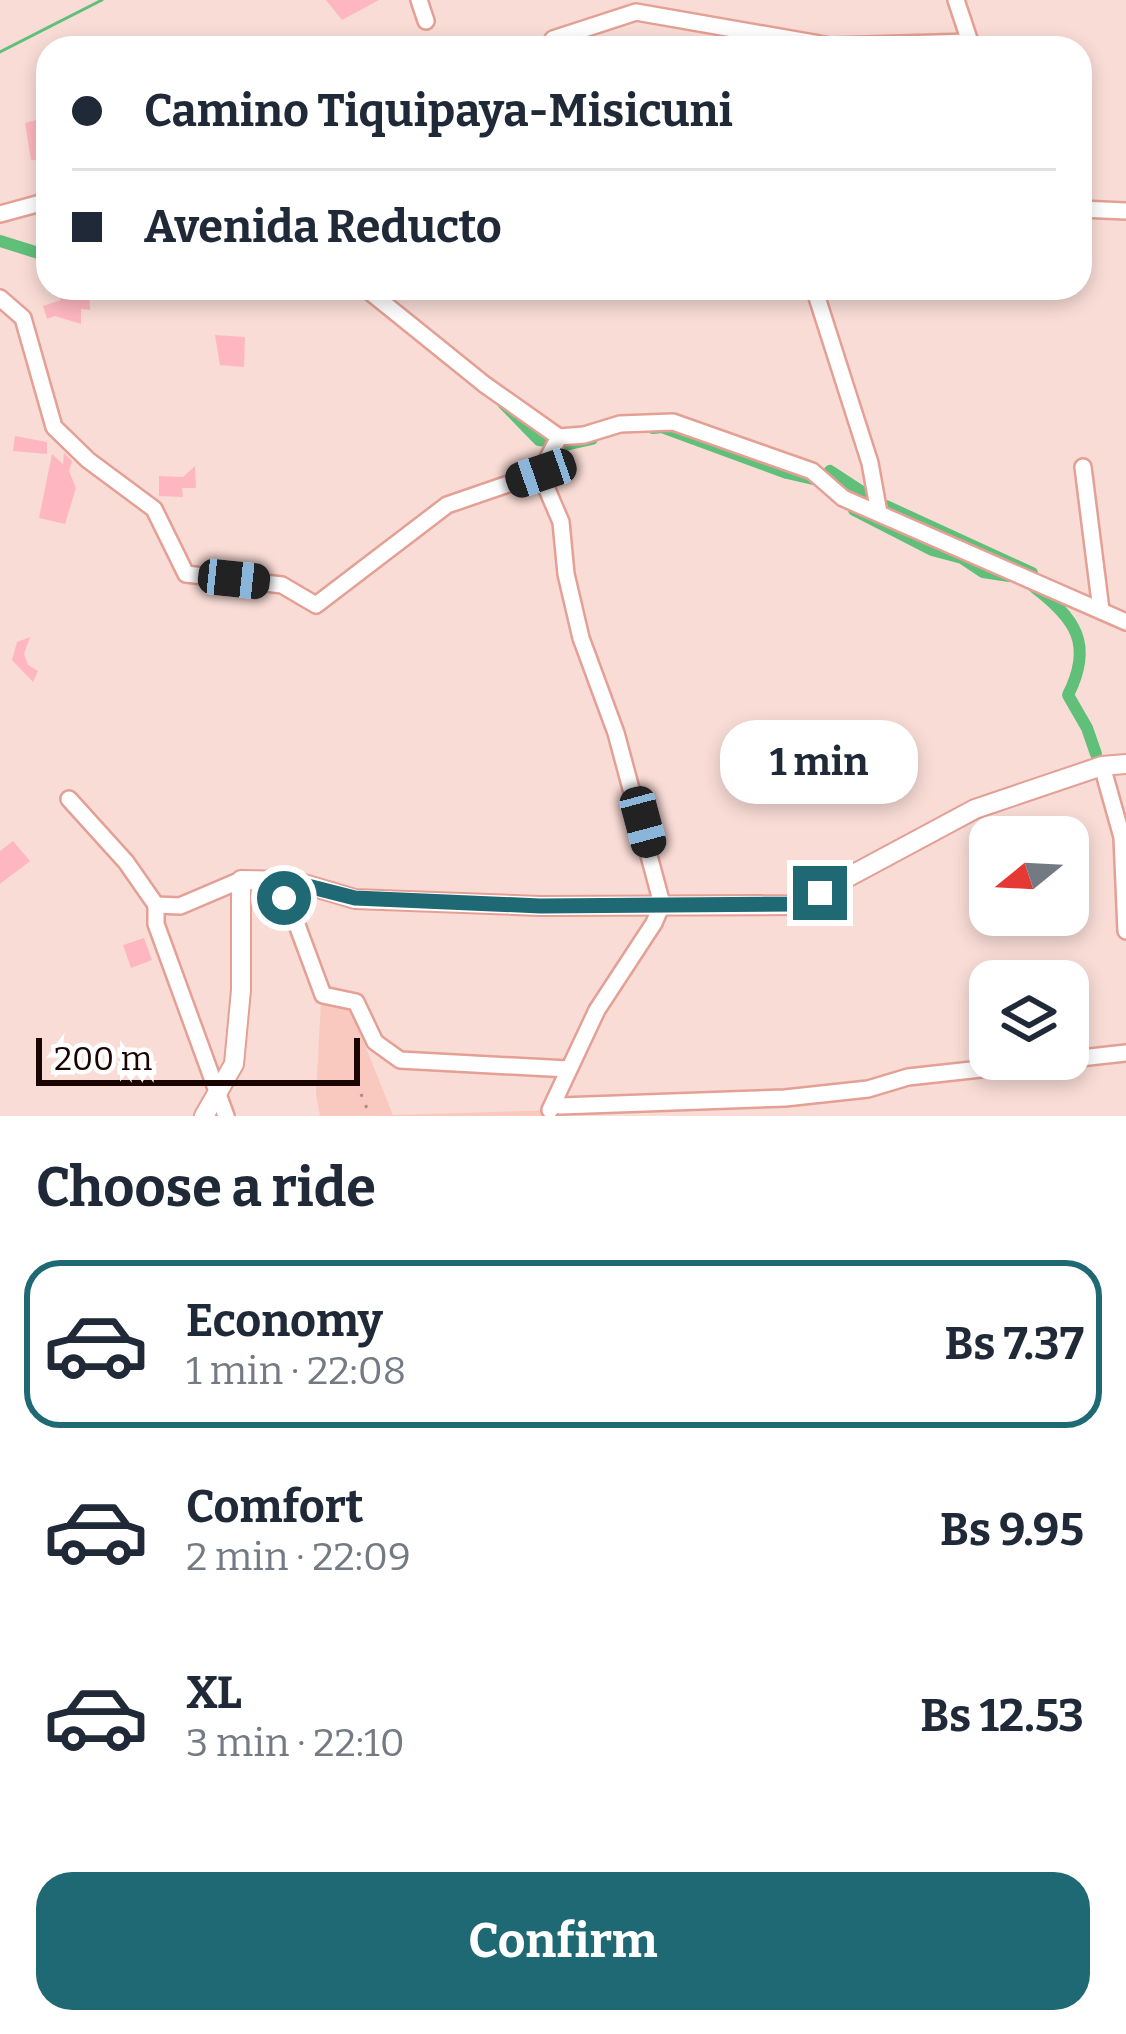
<!DOCTYPE html>
<html lang="en">
<head>
<meta charset="utf-8">
<style>
	:root { --surface:#fff; --page:#f2f2f3; --text:#1f2937; --muted:#747a83; --line:#e0e1e3; --accent:#1f6974 }
	body { margin:0; font-family:Bitter,serif; background:var(--page); color:var(--text); height:100vh; display:flex; flex-direction:column; font-size:45px; white-space:nowrap }
	* { box-sizing:border-box; margin:0 }
	p { font-size:39px; color:var(--muted) }
	.icon { flex:none; width:66px; height:66px; fill:none; stroke:currentColor; stroke-width:2; stroke-linecap:round; stroke-linejoin:round }
	.map { position:relative; height:1116px; overflow:hidden }
	.sheet { display:flex; flex-direction:column; background:var(--surface); flex:1 }
	.sheet>* { flex:none }
	.hud { position:absolute; left:36px; top:36px; width:1056px; height:264px; border-radius:36px; box-shadow:0 6px 18px #0003; display:grid; align-content:center; height:264px; padding:0 36px; background:var(--surface) }
	.needle { width:78px; rotate:252deg }
	.buttons { position:absolute; left:969px; top:816px; display:grid; gap:24px }
	.buttons a { display:grid; place-items:center; width:120px; height:120px; border-radius:24px; background:var(--surface); box-shadow:0 6px 18px #0003; font-size:60px }
	.scale { position:absolute; left:36px; bottom:30px; width:324px; box-sizing:border-box; padding-left:12px; border:6px solid #1a0503; border-top:0; font-size:33px; line-height:42px; white-space:nowrap; color:#1a0503; -webkit-text-stroke:9px #fff; paint-order:stroke }
	.end { position:absolute; width:54px; height:54px; margin:-27px; border:15px solid #1f6974; background:#fff; box-shadow:0 0 0 6px #fff }
	.from { border-radius:50% }
	.bubble { position:absolute; height:84px; border-radius:36px; background:var(--surface); box-shadow:0 6px 18px #0003; font-size:39px; font-weight:700; line-height:84px; text-align:center }
	.car { position:absolute; width:36px; height:72px; margin:-36px -18px; border-radius:15px; box-shadow:0 0 9px 3px #0007; background:linear-gradient(#222 24%,#8ab4d8 0 40%,#222 0 76%,#8ab4d8 0 86%,#222 0) }
	.hud b { display:flex; align-items:center; gap:42px; height:114px; font-size:45px }
	.hud b+b { border-top:3px solid var(--line) }
	.hud i { width:30px; height:30px; background:var(--text) }
	ul { padding:0; list-style:none }
	li { display:flex; align-items:center; gap:36px; height:168px; margin:0 24px 18px; padding:0 12px; border:6px solid transparent; border-radius:36px }
	li div { flex:1 }
	li b { display:block; font-size:45px }
	li em { font-style:normal; font-weight:700 }
	li.on { border-color:var(--accent) }
	li>.icon { width:108px; height:108px; stroke-width:1.5 }
	h2 { padding:0 36px; font-size:54px; line-height:144px }
	.button { display:flex; gap:24px; margin-top:auto; padding:24px 36px }
	.button a { flex:1; height:138px; border-radius:36px; background:var(--accent); color:#fff; font-size:48px; font-weight:700; line-height:138px; text-align:center }
	.map>svg:first-child { display:block }
	.built { fill:#f9c9c0 }
	.lines { fill:none; stroke-linecap:round; stroke-linejoin:round }
	.stream { stroke:#60c07a; stroke-width:3 }
	.canal { stroke:#60c07a; stroke-width:12 }
	.building { fill:#feb7c0 }
	.minor-casing { stroke:#e4a094; stroke-width:20 }
	.major-casing { stroke:#e4a094; stroke-width:22 }
	.path { stroke:#a88e89; stroke-width:3; stroke-dasharray:3 9; stroke-linecap:butt }
	.minor { stroke:#fff; stroke-width:15 }
	.major { stroke:#fff; stroke-width:18 }
	.route { stroke:#1f6974; stroke-width:15 }
</style>
</head>
<body>
<div class="map">
<svg width="1126" height="1116" viewBox="0 0 1126 1116">
	<rect width="100%" height="100%" fill="#f9dcd6"/>
	<polygon class="built" points="347,1000 393,1115 557,1110 556,1116 320,1116 316,1094 321,1002"/>
	<g class="lines">
		<polyline class="stream" points="0,52 102,0"/>
		<g class="canal">
			<polyline points="0,241 48,256"/>
			<polyline points="503,403 539,440 547,441"/>
			<polyline points="653,428 662,427 787,473 822,481"/>
			<polyline points="565,445 592,439"/>
			<polyline points="828,473 830,471 876,501"/>
			<polyline points="886,506 1032,573"/>
			<polyline points="854,510 932,550 962,558 983,572 1009,576"/>
			<path d="M 1034,587 C 1075,618 1094,644 1068,695 L 1087,728 L 1096,754"/>
		</g>
	</g>
	<g class="building">
		<polygon points="326,0 379,0 342,20"/>
		<polygon points="43,118 48,127 48,161 31,160 25,123"/>
		<polygon points="59,288 89,288 90,310 81,309 81,324 55,316 47,319 43,306 61,300"/>
		<polygon points="215,335 245,337 244,367 220,365"/>
		<polygon points="15,436 47,442 47,454 13,451"/>
		<polygon points="64,453 72,461 69,471 76,488 65,524 39,518 52,454 63,464"/>
		<polygon points="195,466 196,488 182,488 183,497 159,496 159,476 183,477"/>
		<polygon points="30,637 24,654 28,665 38,671 33,682 12,660 17,642"/>
		<polygon points="13,841 30,861 0,884 0,851"/>
		<polygon points="144,938 152,960 131,968 123,945"/>
	</g>
	<g class="lines">
		<defs>
			<g id="minor">
				<polyline points="419,0 426,21"/>
				<polyline points="956,0 972,48"/>
				<polyline points="553,39 636,12 831,46 970,42"/>
				<polyline points="1080,209 1126,211"/>
				<polyline points="0,214 48,201"/>
				<polyline points="365,288 484,384 559,437 584,435 620,424 673,422 812,471 843,498 1126,622"/>
				<polyline points="814,288 870,463 879,513"/>
				<polyline points="0,298 23,318 54,427 88,460 154,509 186,574 282,585 316,605 447,505 540,473 559,437"/>
				<polyline points="1083,467 1101,610"/>
				<polyline points="540,473 561,522 566,574 581,638 616,733 662,904 654,923 597,1010 550,1110"/>
				<polyline points="1102,766 1122,837 1126,931"/>
				<polyline points="69,799 126,862 156,905 180,906 241,880"/>
				<polyline points="280,879 323,995 356,1002 375,1042 400,1060 568,1069"/>
				<polyline points="156,905 156,924 226,1116"/>
				<polyline points="555,1101 560,1106 785,1098 868,1089 908,1077 1126,1053"/>
			</g>
			<polyline id="major" points="204,1116 234,1064 241,990 241,880 294,881 355,899 540,906 796,905 975,809 1102,766 1126,764"/>
		</defs>
		<use href="#minor" class="minor-casing"/>
		<use href="#major" class="major-casing"/>
		<polyline class="path" points="361,1094 370,1116"/>
		<use href="#minor" class="minor"/>
		<use href="#major" class="major"/>
	</g>
	<g class="lines">
		<polyline class="route" points="284,898 280,879 355,898 540,906 796,904 820,893"/>
	</g>
</svg>
<div class="buttons">
<a><svg class="needle" viewBox="-14 -14 28 28"><path d="M0-13l5 13h-10z" fill="#e53935"/><path d="M0 13l5-13h-10z" fill="#747a83"/></svg></a>
<a><svg class="icon" aria-label="layers" viewBox="0 0 24 24"><path d="M12 4l9 5-9 5-9-5zM3 14l9 5 9-5"/></svg></a>
</div>
<div class="scale">200 m</div>
<i class="end from" style="left:284px;top:898px"></i>
<i class="end" style="left:820px;top:893px"></i>
<div class="bubble" style="left:720px;top:720px;width:198px">1 min</div>
<i class="car" style="left:541px;top:473px;rotate:251deg"></i>
<i class="car" style="left:234px;top:579px;rotate:96deg"></i>
<i class="car" style="left:643px;top:822px;rotate:165deg"></i>
<div class="hud">
<b><i class="from"></i>Camino Tiquipaya-Misicuni</b>
<b><i></i>Avenida Reducto</b>
</div>
</div>
<section class="sheet">
<h2>Choose a ride</h2>
<ul>
<li class="on"><svg class="icon" aria-label="car" viewBox="0 0 24 24"><path d="M5 17H2v-5l4-1 3-4h7l3 4 3 1v5h-3M9 17h6M6 11h13"/><circle cx="7" cy="17" r="2"/><circle cx="17" cy="17" r="2"/></svg><div><b>Economy</b><p>1 min · 22:08</p></div><em>Bs 7.37</em></li>
<li><svg class="icon" aria-label="car" viewBox="0 0 24 24"><path d="M5 17H2v-5l4-1 3-4h7l3 4 3 1v5h-3M9 17h6M6 11h13"/><circle cx="7" cy="17" r="2"/><circle cx="17" cy="17" r="2"/></svg><div><b>Comfort</b><p>2 min · 22:09</p></div><em>Bs 9.95</em></li>
<li><svg class="icon" aria-label="car" viewBox="0 0 24 24"><path d="M5 17H2v-5l4-1 3-4h7l3 4 3 1v5h-3M9 17h6M6 11h13"/><circle cx="7" cy="17" r="2"/><circle cx="17" cy="17" r="2"/></svg><div><b>XL</b><p>3 min · 22:10</p></div><em>Bs 12.53</em></li>
</ul>
<div class="button"><a>Confirm</a></div>
</section>
</body>
</html>
